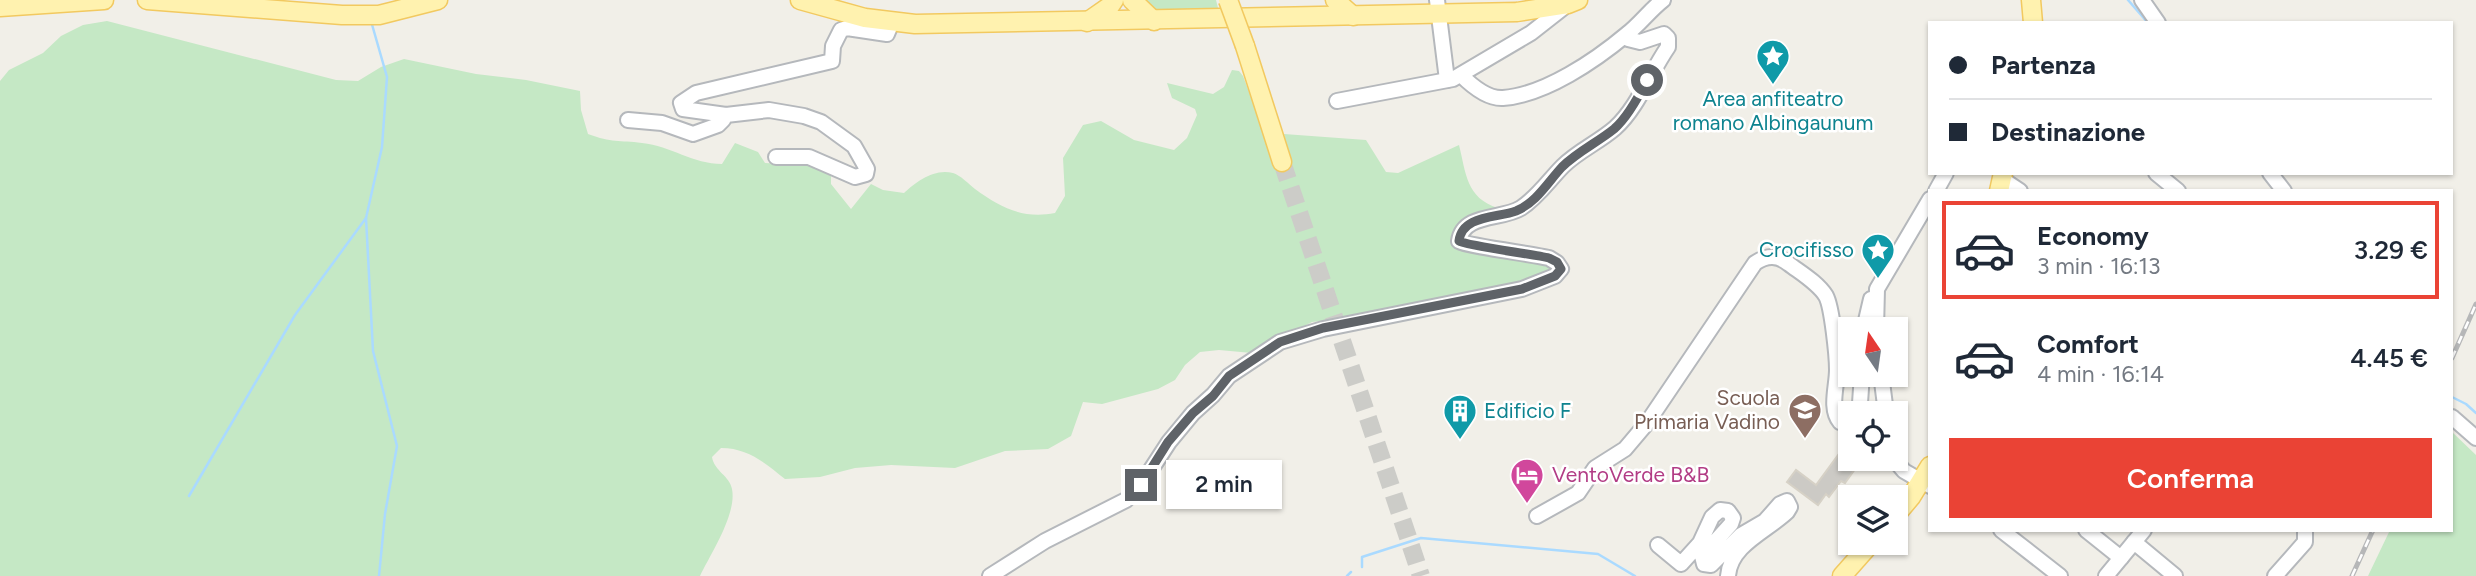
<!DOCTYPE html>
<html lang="it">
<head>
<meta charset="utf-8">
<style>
	:root { --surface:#fff; --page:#f6f6f7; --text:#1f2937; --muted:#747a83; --line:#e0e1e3; --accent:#ea4335 }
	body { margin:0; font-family:Figtree,sans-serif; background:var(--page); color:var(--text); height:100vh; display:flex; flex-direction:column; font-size:26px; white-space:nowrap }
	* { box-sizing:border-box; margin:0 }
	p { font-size:23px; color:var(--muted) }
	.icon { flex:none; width:38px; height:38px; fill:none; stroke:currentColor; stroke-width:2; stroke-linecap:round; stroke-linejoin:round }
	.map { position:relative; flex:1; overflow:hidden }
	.drawer { position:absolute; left:1928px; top:189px; width:525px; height:343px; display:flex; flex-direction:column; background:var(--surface); border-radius:0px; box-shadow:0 2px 5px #0004 }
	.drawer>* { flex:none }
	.hud { position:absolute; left:1928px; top:21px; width:525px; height:154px; border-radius:0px; box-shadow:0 2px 5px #0004; display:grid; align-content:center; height:154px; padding:0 21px; background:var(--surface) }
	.needle { width:46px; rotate:347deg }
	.buttons { position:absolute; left:1838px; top:317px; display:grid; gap:14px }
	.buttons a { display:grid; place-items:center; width:70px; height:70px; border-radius:0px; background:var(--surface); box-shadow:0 2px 5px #0004; font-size:35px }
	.end { position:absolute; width:32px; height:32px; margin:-16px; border:9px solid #5f6368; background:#fff; box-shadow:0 0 0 4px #fff }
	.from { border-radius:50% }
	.bubble { position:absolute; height:49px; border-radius:0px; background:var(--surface); box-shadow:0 2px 5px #0004; font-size:23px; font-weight:600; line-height:49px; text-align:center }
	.hud b { display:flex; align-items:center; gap:24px; height:66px; font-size:26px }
	.hud b+b { border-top:2px solid var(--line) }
	.hud i { width:18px; height:18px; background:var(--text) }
	ul { padding:12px 0 0; list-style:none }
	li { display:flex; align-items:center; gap:21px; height:98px; margin:0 14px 10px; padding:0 7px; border:4px solid transparent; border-radius:0px }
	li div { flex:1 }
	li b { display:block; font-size:26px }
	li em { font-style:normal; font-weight:600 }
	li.on { border-color:var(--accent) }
	li>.icon { width:63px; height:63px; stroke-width:1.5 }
	.action { display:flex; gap:14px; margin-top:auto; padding:14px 21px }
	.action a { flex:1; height:80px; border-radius:0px; background:var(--accent); color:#fff; font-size:28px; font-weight:600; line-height:80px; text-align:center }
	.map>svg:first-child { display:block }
	.green { fill:#c5e8c5 }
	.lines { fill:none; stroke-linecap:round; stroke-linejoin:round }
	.stream { stroke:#aadaff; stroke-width:2.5 }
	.building { fill:#cccac5; stroke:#d6d1c6; stroke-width:2 }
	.major-tunnel { stroke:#ccccc8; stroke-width:18; stroke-dasharray:18 9; stroke-linecap:butt }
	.minor-casing { stroke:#b5b8bc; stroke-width:18 }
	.major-casing { stroke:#f2c960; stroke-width:21 }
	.minor { stroke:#fff; stroke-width:14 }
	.major { stroke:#fff2af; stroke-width:18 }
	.rail-casing { stroke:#b6b7b8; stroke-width:5 }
	.rail { stroke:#fff; stroke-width:2.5; stroke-dasharray:8; stroke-linecap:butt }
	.major-bridge-casing { stroke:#f2c960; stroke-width:21; stroke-linecap:butt }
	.major-bridge { stroke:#fff2af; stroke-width:18 }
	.route { stroke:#5f6368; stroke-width:9 }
	.labels { text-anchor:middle; stroke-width:5; stroke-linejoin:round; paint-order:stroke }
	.culture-label { font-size:21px; fill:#0d838f; stroke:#fff }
	.education-label { font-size:21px; fill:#785e54; stroke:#fff; text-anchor:end }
	.hotel-label { font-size:21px; fill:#b23c85; stroke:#fff; text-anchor:start }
</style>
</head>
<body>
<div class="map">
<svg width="2476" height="576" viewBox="0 0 2476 576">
	<rect width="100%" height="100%" fill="#f1efe8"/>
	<g class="green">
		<polygon points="1136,0 1216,0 1219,12 1160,14"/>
		<path d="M 107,21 L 336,80 L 358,81 L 381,67 L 404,59 L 476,74 L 526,80 L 580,91 L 581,110 L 588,134 C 612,143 619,140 642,143 C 671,146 693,164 722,164 L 735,143 L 758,152 L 765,163 C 788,165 811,161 831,175 L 831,184 L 851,209 L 871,184 L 883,190 L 904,193 C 916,182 934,168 953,173 C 960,175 969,184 975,189 C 1001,208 1023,219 1055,213 L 1065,196 L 1063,158 L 1083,125 L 1101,121 L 1134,140 L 1174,150 L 1187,138 L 1197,115 L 1195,109 L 1172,98 L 1167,83 L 1213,94 L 1224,87 L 1232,70 L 1239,71 L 1243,76 L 1263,129 L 1290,161 L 1284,134 L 1366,140 L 1386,172 L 1398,173 L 1459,145 C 1466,173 1466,198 1498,208 L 1455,240 L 1543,261 L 1552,267 L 1553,272 L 1471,296 L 1382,314 L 1312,322 L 1252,353 L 1219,350 L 1200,352 L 1185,365 L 1175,380 L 1158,389 L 1102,404 L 1083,402 L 1071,436 L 1048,449 L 1005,451 L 955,468 L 891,465 L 855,468 L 820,477 L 785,479 C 765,463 748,448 721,448 L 712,457 C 714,471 730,476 732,489 C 737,514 711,553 700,576 L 0,576 L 0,81 L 9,70 L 43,53 L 61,36 L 83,25 Z"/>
		<polygon points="2452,432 2476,455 2476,576 2368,576 2390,530 2452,530"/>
	</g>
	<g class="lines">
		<g class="stream">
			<polyline points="2128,0 2148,23"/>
			<polyline points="371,21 387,77 382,147 366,218 373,351 397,446 385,514 379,576"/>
			<polyline points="2452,397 2466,404 2476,413"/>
			<polyline points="189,496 295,315 366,218"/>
			<polyline points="1362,567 1362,557 1421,538 1598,554 1635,576"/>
			<polyline points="1347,576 1351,572"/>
		</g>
	</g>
	<polygon class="building" points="1844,447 1850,452 1850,458 1863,458 1845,483 1841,481 1829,497 1826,494 1818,505 1787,482 1796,470 1816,485"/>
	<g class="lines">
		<polyline class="major-tunnel" points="1282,162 1421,576"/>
		<defs>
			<g id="minor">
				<polyline points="1437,0 1447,80"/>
				<polyline points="2142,0 2158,23"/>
				<path d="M 1461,75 C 1471,85 1488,99 1503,98 C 1545,95 1596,60 1627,34 C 1640,24 1650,10 1663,0"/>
				<polyline points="1337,101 1453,79 1531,33 1568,4"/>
				<polyline points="628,120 662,123 693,134 718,125 723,120 720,115"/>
				<polyline points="776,157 809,157 855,177 866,174 867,169 854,146 821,122 804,116 769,110 726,115 683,109 681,103 696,93 832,61 833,46 841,30 847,28 887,34 892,22"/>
				<polyline points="2156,173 2178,191"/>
				<polyline points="2270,173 2284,191"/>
				<polyline points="2002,179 2020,191"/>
				<polyline points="1936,191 1946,173"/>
				<polyline points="1864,329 1871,299"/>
				<polyline points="1876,329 1877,289 1930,199"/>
				<polyline points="1881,374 1886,413"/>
				<polyline points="1856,413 1860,403 1862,374"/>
				<polyline points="2452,417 2476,438"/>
				<polyline points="1893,458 1904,471 1930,486"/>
				<path d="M 1537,516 L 1578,493 L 1595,468 L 1625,449 L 1647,423 L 1755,263 C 1767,255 1778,255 1789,264 C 1801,273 1818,283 1826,296 C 1832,307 1837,356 1837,370 C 1837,386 1829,409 1840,422 L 1850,420"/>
				<polyline points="2001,530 2060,576"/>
				<polyline points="2086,530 2121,558"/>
				<polyline points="2134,542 2175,576"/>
				<path d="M 1658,545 L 1681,564 L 1700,543 L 1712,517 L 1720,510 L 1728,511 L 1733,518 L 1731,524 L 1702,556 L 1704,564 L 1711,565 L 1741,535 L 1765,521 L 1780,504 L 1787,501 L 1790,507 L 1787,512 C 1767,531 1730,545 1728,576"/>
				<path d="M 990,576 L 1045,541 L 1126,500 L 1141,485 L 1169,442 L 1193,413 L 1213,395 L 1229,376 L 1280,342 L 1323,329 L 1522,289 L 1555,276 L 1561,269 L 1557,263 L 1549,258 C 1532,254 1467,246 1459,241 C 1463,213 1502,220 1521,208 C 1538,197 1549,180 1563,166 C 1578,151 1599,142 1615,128 C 1638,107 1650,73 1668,47 L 1668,38 L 1664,34 L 1640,42 L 1628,39 L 1628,34"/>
				<polyline points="2106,576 2144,530"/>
				<polyline points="2275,576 2305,542 2305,530"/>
			</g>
			<g id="major">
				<polyline points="147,0 342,15 379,15 438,0"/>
				<polyline points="800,0 865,18 915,24 1517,12 1568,4 1578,0"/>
				<polyline points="1132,0 1154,21"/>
				<polyline points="1335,0 1353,16"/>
				<polyline points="2031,0 2033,23"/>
				<polyline points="0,7 104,0"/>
				<polyline points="1087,22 1110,6 1114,0"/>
				<polyline points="1245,46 1282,162"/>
				<polyline points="1999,191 2003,173"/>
				<polyline points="1895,516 1911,497 1930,466"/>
				<polyline points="1842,576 1872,542"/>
			</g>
		</defs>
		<use href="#minor" class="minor-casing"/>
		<use href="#major" class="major-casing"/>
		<use href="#minor" class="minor"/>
		<use href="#major" class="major"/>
		<defs>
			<g id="rail">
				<polyline points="2452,358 2476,304"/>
				<polyline points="2352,576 2373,530"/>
			</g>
		</defs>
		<use href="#rail" class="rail-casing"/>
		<use href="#rail" class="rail"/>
		<defs>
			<polyline id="major-bridge" points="1228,0 1245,46"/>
		</defs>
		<use href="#major-bridge" class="major-bridge-casing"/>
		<use href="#major-bridge" class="major-bridge"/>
	</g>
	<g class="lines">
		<path class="route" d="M 1141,485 L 1168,442 L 1193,413 L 1213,396 L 1229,376 L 1280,342 L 1323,328 L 1522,289 L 1555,276 L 1561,269 L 1557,262 L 1549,258 C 1533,254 1467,246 1459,241 C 1462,215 1497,218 1516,211 C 1536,203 1548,182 1562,167 C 1577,152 1598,142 1614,129 C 1628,117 1639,96 1647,80"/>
	</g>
	<defs>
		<symbol id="sight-pin" viewBox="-11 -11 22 30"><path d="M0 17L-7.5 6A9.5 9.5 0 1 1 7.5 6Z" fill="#0f9aa8" stroke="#fff"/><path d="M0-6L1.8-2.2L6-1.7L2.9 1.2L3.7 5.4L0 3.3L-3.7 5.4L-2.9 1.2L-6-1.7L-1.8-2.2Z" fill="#fff"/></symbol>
		<symbol id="school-pin" viewBox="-11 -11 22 30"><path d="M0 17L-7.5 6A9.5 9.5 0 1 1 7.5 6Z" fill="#8d6e63" stroke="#fff"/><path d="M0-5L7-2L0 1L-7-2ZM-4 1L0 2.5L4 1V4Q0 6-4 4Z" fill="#fff"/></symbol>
		<symbol id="building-pin" viewBox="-11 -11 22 30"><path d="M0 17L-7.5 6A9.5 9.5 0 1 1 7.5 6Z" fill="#0f9aa8" stroke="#fff"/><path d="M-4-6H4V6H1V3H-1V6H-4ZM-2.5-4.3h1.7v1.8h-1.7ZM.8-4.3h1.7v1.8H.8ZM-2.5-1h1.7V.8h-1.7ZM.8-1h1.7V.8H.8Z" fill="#fff"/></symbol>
		<symbol id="hotel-pin" viewBox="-11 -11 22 30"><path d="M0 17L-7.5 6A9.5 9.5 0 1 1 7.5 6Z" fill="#d1479c" stroke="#fff"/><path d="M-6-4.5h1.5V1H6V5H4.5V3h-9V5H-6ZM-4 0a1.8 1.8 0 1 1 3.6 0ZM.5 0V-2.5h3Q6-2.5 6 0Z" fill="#fff"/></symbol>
	</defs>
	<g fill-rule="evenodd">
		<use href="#sight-pin" x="1754" y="37" width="38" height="52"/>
		<use href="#sight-pin" x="1859" y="231" width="38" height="52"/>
		<use href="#school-pin" x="1786" y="391" width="38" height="52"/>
		<use href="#building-pin" x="1441" y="392" width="38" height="52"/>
		<use href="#hotel-pin" x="1508" y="456" width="38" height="52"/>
	</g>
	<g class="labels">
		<g class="culture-label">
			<text x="1773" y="106">Area anfiteatro<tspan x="1773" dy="24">romano Albingaunum</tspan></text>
			<text x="1854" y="257" text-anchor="end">Crocifisso</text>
			<text x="1484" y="418" text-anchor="start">Edificio F</text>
		</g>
		<g class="education-label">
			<text x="1780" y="405">Scuola<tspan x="1780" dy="24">Primaria Vadino</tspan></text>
		</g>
		<g class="hotel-label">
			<text x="1552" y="482">VentoVerde B&amp;B</text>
		</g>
	</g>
</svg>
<div class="buttons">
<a><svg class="needle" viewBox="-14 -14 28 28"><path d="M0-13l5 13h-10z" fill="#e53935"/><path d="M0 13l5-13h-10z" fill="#747a83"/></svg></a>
<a><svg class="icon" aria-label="locate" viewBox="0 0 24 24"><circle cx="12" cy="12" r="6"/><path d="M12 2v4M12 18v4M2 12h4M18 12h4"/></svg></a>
<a><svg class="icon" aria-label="layers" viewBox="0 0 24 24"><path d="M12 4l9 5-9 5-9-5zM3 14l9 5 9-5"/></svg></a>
</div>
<i class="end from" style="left:1647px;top:80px"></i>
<i class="end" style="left:1141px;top:485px"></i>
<div class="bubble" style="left:1166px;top:460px;width:116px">2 min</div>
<div class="hud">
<b><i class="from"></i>Partenza</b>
<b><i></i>Destinazione</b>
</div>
<section class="drawer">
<ul>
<li class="on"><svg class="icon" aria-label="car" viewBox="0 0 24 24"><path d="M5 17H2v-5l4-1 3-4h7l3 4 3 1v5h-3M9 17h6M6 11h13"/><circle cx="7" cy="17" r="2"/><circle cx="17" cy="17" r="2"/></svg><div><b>Economy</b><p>3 min · 16:13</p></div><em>3.29 €</em></li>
<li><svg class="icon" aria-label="car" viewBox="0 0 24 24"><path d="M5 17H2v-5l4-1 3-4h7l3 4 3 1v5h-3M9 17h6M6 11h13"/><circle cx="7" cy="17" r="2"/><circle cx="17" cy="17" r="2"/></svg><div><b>Comfort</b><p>4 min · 16:14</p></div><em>4.45 €</em></li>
</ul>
<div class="action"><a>Conferma</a></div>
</section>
</div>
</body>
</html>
